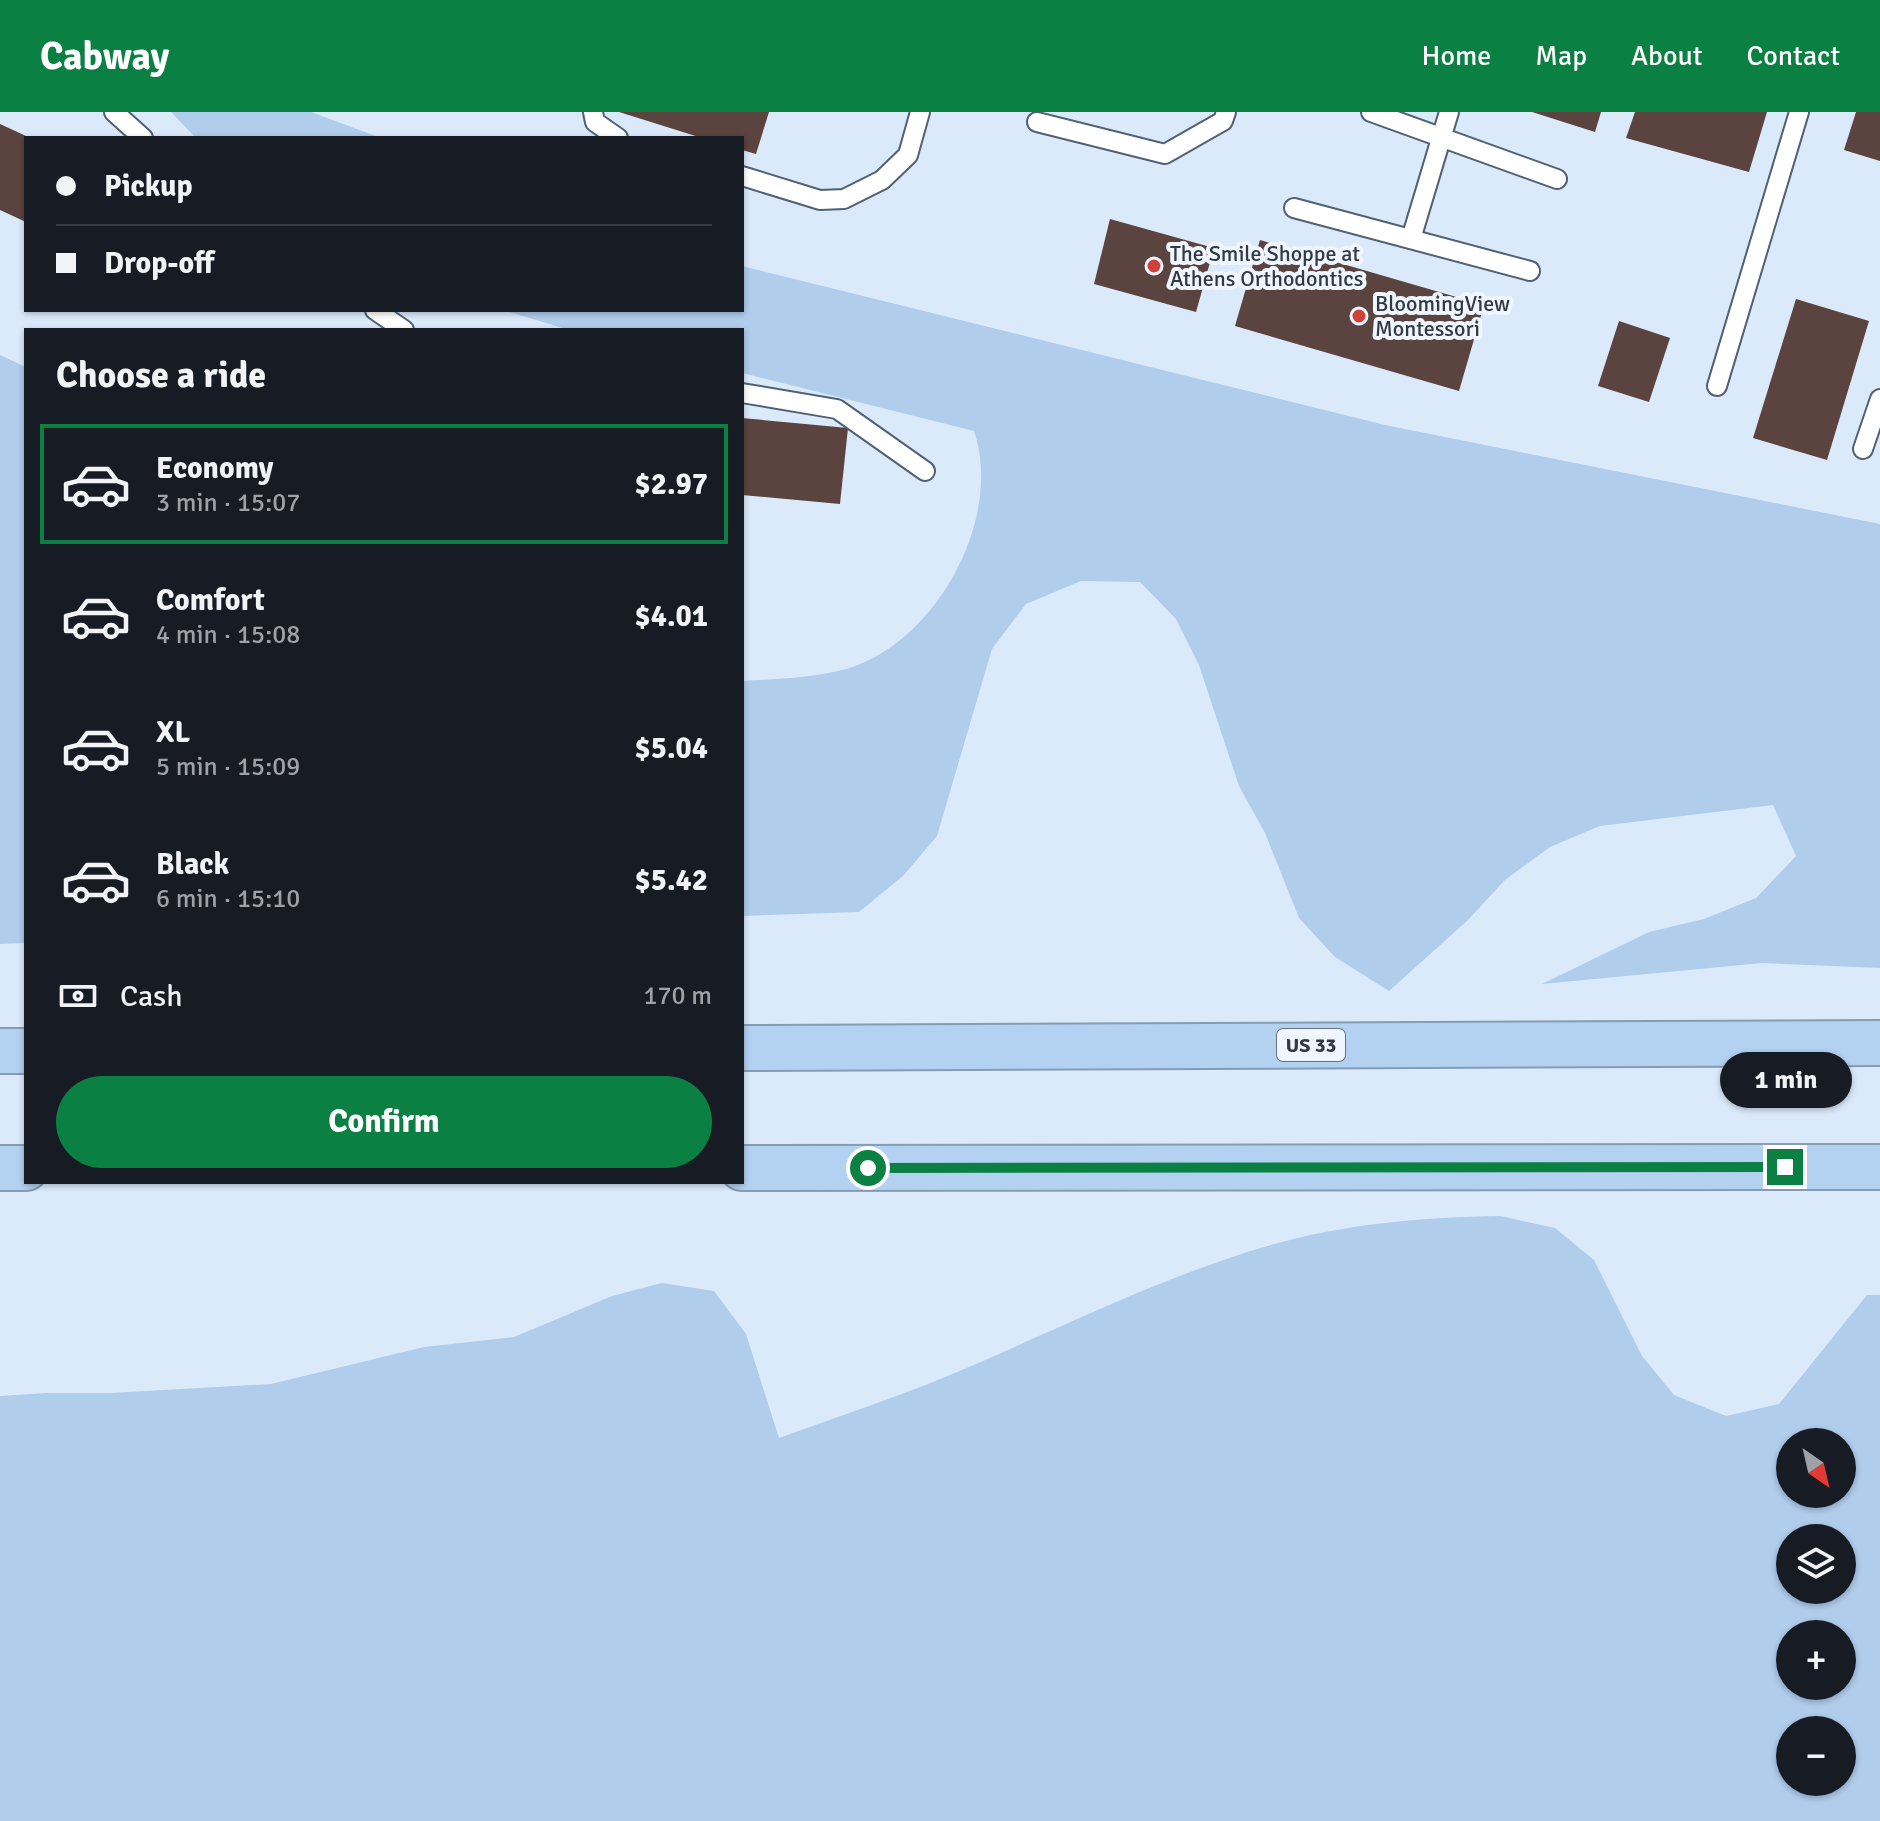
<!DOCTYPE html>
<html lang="en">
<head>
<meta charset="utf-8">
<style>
	:root { --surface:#171b24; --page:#242831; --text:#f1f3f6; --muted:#9ea1a6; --line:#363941; --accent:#0b8043 }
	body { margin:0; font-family:Signika,sans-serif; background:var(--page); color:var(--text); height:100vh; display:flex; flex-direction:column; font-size:30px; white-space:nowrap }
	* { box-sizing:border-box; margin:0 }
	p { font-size:26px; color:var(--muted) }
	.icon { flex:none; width:44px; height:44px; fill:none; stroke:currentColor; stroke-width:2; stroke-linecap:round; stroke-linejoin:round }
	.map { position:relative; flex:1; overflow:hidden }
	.side { position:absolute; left:24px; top:216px; width:720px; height:856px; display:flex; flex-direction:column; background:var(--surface); border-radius:0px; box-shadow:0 2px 6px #0004 }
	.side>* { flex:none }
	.hud { position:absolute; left:24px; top:24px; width:720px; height:176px; border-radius:0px; box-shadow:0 2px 6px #0004; display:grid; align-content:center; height:176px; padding:0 32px; background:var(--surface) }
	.needle { width:52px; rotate:146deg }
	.fabs { position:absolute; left:1776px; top:1316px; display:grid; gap:16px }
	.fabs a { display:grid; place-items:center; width:80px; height:80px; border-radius:50%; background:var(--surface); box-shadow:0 2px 6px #0004; font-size:40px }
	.end { position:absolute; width:36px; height:36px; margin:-18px; border:10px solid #0b8043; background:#fff; box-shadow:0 0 0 4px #fff }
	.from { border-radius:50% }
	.bubble { position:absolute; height:56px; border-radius:28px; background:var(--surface); box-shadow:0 2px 6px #0004; font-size:26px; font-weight:800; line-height:56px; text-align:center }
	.hud b { display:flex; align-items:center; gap:28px; height:76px; font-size:30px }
	.hud b+b { border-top:2px solid var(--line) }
	.hud i { width:20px; height:20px; background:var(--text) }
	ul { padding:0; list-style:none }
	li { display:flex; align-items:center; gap:24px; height:120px; margin:0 16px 12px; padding:0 16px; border:4px solid transparent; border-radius:0px }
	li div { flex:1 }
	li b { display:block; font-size:30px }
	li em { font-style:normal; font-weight:800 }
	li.current { border-color:var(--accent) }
	li>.icon { width:72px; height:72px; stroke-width:1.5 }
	h2 { padding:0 32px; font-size:36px; line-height:96px }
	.pay { display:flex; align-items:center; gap:20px; height:88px; padding:0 32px; font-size:30px }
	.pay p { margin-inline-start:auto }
	.action { display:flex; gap:16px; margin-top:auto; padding:16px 32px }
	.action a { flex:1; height:92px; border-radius:48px; background:var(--accent); color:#fff; font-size:32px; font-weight:800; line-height:92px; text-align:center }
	header { display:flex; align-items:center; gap:48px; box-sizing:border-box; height:112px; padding:0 40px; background:var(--accent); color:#fff }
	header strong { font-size:38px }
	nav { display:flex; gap:44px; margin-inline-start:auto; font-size:28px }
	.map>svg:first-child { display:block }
	.green { fill:#b0cdec; fill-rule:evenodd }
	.building { fill:#5b433f }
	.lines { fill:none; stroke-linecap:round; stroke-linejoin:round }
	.lane-casing { stroke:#506173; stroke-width:22 }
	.highway-casing { stroke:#869cb3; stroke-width:48 }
	.lane { stroke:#fff; stroke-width:18 }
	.highway { stroke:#b3d1f1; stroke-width:44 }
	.route { stroke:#0b8043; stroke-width:10 }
	.poi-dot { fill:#d04237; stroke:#eff6ff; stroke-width:3 }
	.labels { text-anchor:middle; stroke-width:8; stroke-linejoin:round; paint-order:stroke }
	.shield { fill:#eff6ff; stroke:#6b727a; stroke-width:2 }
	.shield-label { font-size:20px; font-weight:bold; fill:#323941 }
	.poi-label { font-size:22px; fill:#323941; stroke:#eff6ff; text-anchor:start }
</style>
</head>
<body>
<header>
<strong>Cabway</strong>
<nav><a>Home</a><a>Map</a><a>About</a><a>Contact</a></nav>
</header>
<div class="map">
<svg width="1880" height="1709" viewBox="0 0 1880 1709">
	<rect width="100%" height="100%" fill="#dbeafb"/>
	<g class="green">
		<polygon points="171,0 311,0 381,26 196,26"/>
		<path d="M 742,154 L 1385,313 L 1880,412 L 1880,856 L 1762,851 L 1542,872 L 1649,820 L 1704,807 L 1756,786 L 1796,744 L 1773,693 L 1600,714 L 1550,735 L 1505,768 L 1468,808 L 1389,879 L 1335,845 L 1299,806 L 1265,721 L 1239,674 L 1199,553 L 1176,507 L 1140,470 L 1081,469 L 1026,492 L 992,537 L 937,724 L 903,764 L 859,800 L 742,804 L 742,569 C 776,567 813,566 846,557 C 935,532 1004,407 974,319 L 742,261 L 742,218 L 569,218 L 503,198 L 742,198 Z"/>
		<polygon points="0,243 26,255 26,831 0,832"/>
		<path d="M 1500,1104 L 1555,1116 L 1594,1148 L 1642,1244 L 1674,1283 L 1726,1304 L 1779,1292 L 1867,1183 L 1880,1183 L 1880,1709 L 0,1709 L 0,1284 L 46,1281 L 110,1281 L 271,1272 L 424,1235 L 514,1225 L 612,1184 L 662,1171 L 714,1179 L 746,1222 L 779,1326 C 828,1308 879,1291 928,1272 C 1042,1226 1152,1167 1271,1133 C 1344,1112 1424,1105 1500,1104 ZM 1790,1330 L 1842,1330 L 1842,1382 L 1790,1382 ZM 1790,1426 L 1842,1426 L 1842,1478 L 1790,1478 ZM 1790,1522 L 1842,1522 L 1842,1574 L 1790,1574 ZM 1790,1618 L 1842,1618 L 1842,1670 L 1790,1670 Z"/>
	</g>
	<g class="building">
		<polygon points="619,0 769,0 756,42 742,38 742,26 702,26"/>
		<polygon points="1532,0 1601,0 1595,20"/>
		<polygon points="1635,0 1767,0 1749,60 1626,26"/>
		<polygon points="1856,0 1880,0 1880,49 1844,38"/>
		<polygon points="0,12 26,24 26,110 0,98"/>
		<polygon points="1110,107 1214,136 1196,200 1094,172"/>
		<polygon points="1260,128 1484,193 1459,279 1235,214"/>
		<polygon points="1796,187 1869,209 1827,348 1753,326"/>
		<polygon points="1619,209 1670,226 1649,290 1598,274"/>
		<polygon points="742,306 848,316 840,392 742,383"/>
	</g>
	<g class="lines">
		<defs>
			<g id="lane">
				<polyline points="114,0 143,26"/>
				<polyline points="593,0 595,10 618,26"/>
				<polyline points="1371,0 1557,67"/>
				<polyline points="1037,10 1165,42 1223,9 1226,0"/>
				<polyline points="742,64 820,88 844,87 882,68 908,43 920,0"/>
				<polyline points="1294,96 1530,159"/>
				<polyline points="1411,127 1449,0"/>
				<polyline points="375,198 404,218"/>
				<polyline points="1717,274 1799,0"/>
				<polyline points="742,281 837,297 925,359"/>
				<polyline points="1863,337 1880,287"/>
			</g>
			<g id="highway">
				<polyline points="742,936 1880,931"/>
				<polyline points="0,939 26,939"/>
				<polyline points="0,1056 26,1056"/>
				<polyline points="742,1056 1880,1055"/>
			</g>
		</defs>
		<use href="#lane" class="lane-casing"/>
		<use href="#highway" class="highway-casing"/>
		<use href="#lane" class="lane"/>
		<use href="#highway" class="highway"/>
	</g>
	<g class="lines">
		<polyline class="route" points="868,1056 1785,1055"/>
	</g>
	<g class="poi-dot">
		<circle cx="1154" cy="154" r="8"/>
		<circle cx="1359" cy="204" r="8"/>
	</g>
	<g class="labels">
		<rect class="shield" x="1277" y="917" width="68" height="32" rx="6"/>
		<g class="shield-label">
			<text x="1311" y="940">US 33</text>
		</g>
		<g class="poi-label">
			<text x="1170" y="149">The Smile Shoppe at<tspan x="1170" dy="25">Athens Orthodontics</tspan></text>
			<text x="1375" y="199">BloomingView<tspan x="1375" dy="25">Montessori</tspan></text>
		</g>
	</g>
</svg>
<div class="fabs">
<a><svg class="needle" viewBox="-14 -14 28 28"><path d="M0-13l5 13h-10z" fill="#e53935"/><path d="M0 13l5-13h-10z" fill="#9ea1a6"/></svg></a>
<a><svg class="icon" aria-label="layers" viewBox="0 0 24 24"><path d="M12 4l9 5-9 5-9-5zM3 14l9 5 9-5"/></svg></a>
<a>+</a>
<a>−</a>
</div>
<i class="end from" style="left:868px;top:1056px"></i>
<i class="end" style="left:1785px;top:1055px"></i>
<div class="bubble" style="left:1720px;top:940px;width:132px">1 min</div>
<div class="hud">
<b><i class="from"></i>Pickup</b>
<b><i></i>Drop-off</b>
</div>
<section class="side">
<h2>Choose a ride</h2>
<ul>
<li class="current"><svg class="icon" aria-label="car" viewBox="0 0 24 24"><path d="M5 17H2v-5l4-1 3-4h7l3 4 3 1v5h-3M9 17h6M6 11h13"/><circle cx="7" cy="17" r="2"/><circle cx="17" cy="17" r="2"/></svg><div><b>Economy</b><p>3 min · 15:07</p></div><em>$2.97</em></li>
<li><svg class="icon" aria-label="car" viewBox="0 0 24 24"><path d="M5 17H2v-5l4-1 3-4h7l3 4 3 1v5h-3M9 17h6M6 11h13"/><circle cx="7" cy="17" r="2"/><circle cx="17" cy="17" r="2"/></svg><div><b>Comfort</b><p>4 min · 15:08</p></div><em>$4.01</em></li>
<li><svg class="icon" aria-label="car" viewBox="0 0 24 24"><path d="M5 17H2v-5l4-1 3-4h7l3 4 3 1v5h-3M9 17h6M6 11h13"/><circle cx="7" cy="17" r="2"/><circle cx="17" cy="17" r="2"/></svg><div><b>XL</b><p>5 min · 15:09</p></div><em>$5.04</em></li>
<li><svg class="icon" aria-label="car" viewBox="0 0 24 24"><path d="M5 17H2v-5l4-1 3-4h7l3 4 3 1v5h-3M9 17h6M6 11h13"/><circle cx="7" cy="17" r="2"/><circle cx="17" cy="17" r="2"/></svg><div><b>Black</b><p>6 min · 15:10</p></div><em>$5.42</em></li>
</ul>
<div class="pay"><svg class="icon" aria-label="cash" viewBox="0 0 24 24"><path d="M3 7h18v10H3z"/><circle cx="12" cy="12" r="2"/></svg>Cash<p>170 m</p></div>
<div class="action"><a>Confirm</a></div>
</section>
</div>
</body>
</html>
